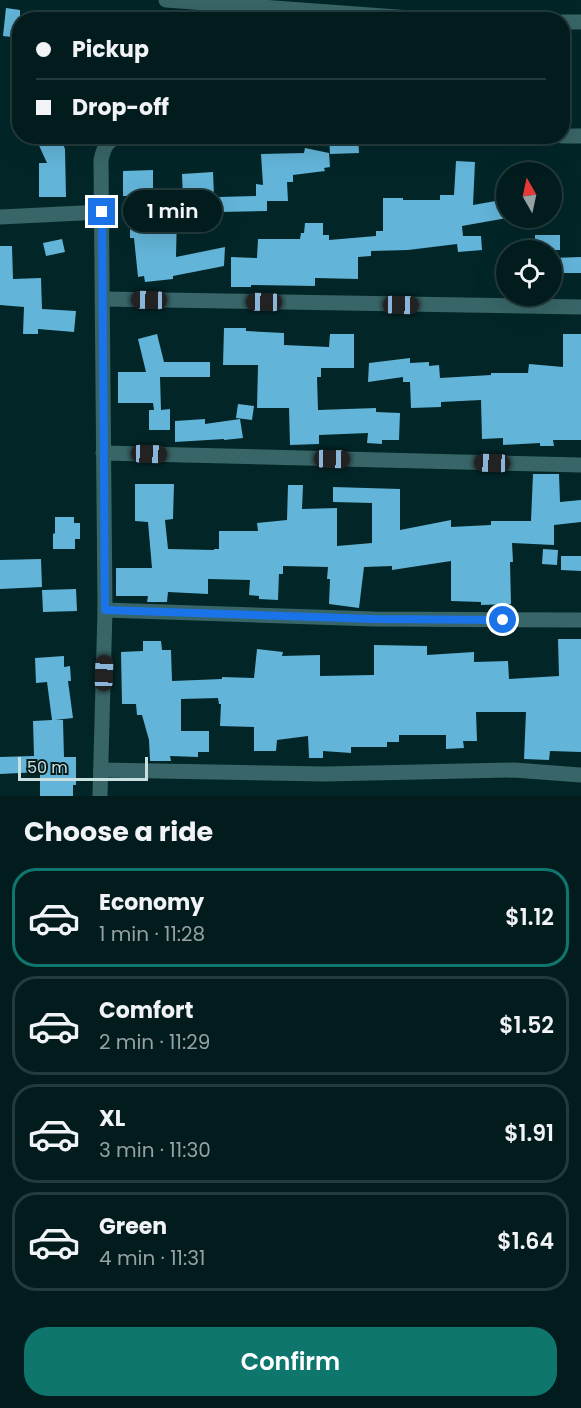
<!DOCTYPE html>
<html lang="en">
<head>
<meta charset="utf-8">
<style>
	:root { --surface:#021c1e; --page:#0c2527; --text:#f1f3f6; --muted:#96a1a4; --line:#233a3c; --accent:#0f766e }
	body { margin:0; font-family:Poppins,sans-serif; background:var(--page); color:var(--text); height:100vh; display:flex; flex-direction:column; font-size:22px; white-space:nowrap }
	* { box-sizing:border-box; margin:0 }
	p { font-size:20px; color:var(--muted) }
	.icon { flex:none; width:33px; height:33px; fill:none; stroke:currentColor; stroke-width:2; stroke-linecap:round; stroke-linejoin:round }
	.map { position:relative; height:796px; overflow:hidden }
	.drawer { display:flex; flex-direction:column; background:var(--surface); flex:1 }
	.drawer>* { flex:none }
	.banner { position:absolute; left:12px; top:12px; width:558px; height:132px; border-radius:24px; box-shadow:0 6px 24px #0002,0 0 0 2px var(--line); display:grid; align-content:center; height:132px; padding:0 24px; background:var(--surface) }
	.needle { width:39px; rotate:351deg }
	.controls { position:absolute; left:496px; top:162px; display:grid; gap:12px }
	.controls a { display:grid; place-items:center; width:66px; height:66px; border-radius:50%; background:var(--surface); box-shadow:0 6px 24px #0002,0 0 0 2px var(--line); font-size:30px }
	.scale { position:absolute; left:18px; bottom:15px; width:130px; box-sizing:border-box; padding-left:6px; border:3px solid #c9e0e1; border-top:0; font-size:16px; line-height:21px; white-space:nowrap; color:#c9e0e1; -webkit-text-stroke:4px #041b1c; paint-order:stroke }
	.end { position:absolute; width:27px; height:27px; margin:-14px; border:8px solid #1a73e8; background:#fff; box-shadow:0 0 0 3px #fff }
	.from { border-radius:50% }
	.bubble { position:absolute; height:42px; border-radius:21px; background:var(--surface); box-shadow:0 6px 24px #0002,0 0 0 2px var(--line); font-size:20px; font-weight:600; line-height:42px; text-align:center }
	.car { position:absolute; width:18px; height:36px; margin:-18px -9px; border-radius:8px; box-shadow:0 0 4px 2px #0007; background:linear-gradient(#222 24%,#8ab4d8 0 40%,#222 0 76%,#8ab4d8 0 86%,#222 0) }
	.banner b { display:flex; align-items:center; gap:21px; height:57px; font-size:22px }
	.banner b+b { border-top:2px solid var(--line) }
	.banner i { width:15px; height:15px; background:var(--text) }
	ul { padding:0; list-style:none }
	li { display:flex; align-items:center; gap:18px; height:99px; margin:0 12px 9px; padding:0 12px; border:3px solid var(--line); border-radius:24px }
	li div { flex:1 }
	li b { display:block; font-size:22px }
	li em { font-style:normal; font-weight:600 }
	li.current { border-color:var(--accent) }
	li>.icon { width:54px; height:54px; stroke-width:1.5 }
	h2 { padding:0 24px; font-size:27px; line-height:72px }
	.primary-button { display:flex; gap:12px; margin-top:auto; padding:12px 24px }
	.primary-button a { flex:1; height:69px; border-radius:24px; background:var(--accent); color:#fff; font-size:24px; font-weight:600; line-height:69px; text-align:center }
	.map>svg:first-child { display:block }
	.building { fill:#62b4d8 }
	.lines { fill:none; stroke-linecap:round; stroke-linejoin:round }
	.minor { stroke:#386567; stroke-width:15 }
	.route { stroke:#1a73e8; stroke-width:8 }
</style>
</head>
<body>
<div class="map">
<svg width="581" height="796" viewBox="0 0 581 796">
	<rect width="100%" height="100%" fill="#022628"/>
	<g class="building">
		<polygon points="6,8 20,10 20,38 3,36"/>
		<polygon points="46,136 60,136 65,149 66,197 39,197 39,163 47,163 37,141"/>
		<polygon points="329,136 358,136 359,153 330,154"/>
		<polygon points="305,148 329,153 330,167 324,168 325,171 293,175 293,182 287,182 288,201 267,201 267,211 219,212 219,197 256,196 256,184 263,185 261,154 304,153"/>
		<polygon points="456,161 475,162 473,205 507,199 507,218 462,226 463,236 481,236 482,250 458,252 457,244 408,250 371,251 371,256 358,257 358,279 315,278 315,286 251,285 251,287 231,287 231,257 257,258 258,239 300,239 301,233 304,233 305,223 323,223 323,235 329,235 329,240 376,236 376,231 383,231 383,198 403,198 403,200 440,200 440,195 454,195"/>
		<polygon points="153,170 153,198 186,199 185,214 177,213 176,257 225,247 224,266 173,276 173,279 145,282 144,276 138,277 134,238 130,238 130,224 134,224 134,196 123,196 123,171"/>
		<polygon points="213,172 214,196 183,198 182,174"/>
		<rect x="535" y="235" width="25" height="15"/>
		<polygon points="62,239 65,252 46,256 43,243"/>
		<polygon points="0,246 12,246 13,279 41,278 42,309 76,311 74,332 38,329 38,334 23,334 24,307 0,305"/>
		<polygon points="581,257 581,273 552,273 552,258"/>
		<polygon points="224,328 246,328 246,331 284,333 284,345 329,347 330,334 354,334 354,368 321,368 321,377 317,377 318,410 376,408 376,412 400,413 399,440 382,440 382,444 367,443 368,433 319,435 319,444 290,445 289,408 257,408 258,365 223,365"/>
		<polygon points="157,334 164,362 210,362 210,377 160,377 161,410 170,409 170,430 149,430 149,410 154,410 153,403 118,403 118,372 146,372 138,339"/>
		<polygon points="563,334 581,334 581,440 553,440 554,446 540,446 540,443 503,445 503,438 482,439 481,400 441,402 441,407 411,408 410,382 403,382 403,377 368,382 369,363 410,358 410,363 429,362 429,366 439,365 440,378 491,375 491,373 528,373 529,364 563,367"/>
		<polygon points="238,404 254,406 252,420 236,418"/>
		<polygon points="205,419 205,424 240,419 243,438 224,440 224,439 175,442 175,421"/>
		<polygon points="533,474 559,474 560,502 581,500 581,522 554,525 554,545 512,543 513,562 510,562 511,604 481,605 481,602 451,601 451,561 392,570 392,566 364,567 359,608 329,604 330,579 327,579 328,567 283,566 283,574 279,574 278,600 259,599 259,596 249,595 250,580 208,579 208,594 168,592 167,602 147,602 148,596 116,596 116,568 152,568 148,522 135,521 135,484 174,484 173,519 165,520 168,549 214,550 214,549 219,549 219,531 258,531 257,523 287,520 288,485 303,485 302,509 337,508 337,546 372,543 372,503 333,502 333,487 400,489 400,530 451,520 451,527 491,525 491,521 531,521"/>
		<polygon points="55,517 74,517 74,523 80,523 80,539 75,539 75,549 53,549 53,534 55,533"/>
		<polygon points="543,549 558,550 557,565 542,564"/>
		<polygon points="561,556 581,556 581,571 561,570"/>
		<polygon points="41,559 42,587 0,589 0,560"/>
		<polygon points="76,589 77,611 43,612 42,590"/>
		<polygon points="558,639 581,639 581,752 550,751 549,760 524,759 526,712 476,712 477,741 463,741 464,748 446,749 446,735 399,735 399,742 387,742 387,747 351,747 351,753 323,751 323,758 309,758 308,736 277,740 276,751 254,751 254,727 220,726 221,704 219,704 218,698 181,699 181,731 209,731 209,752 198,752 198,757 170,756 171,761 150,761 149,740 142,715 137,715 136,704 122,704 121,652 143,651 143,641 161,641 162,650 171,650 172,681 222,679 222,677 254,678 257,649 283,652 282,656 320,655 320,676 374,675 374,645 427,646 427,655 474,652 474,662 508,661 509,679 559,676"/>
		<polygon points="64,656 64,667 70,666 71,681 68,681 73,718 55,720 63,720 64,757 76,757 76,785 73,785 73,796 40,796 40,772 0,774 0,757 34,756 33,721 52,720 47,682 36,683 35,658"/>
	</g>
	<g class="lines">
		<g class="minor">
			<polyline points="166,0 438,20"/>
			<polyline points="562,22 581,22"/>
			<polyline points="202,136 205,136"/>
			<polyline points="438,136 533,136"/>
			<polyline points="562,136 581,136"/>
			<polyline points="0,217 102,212"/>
			<polyline points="103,299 581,307"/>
			<polyline points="103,453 581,465"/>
			<polyline points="105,610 374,619 581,620"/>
			<polyline points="101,770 325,774 514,770 581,775"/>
			<path d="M 100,796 L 105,610 L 101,160 C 104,147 106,142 119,136"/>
		</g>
	</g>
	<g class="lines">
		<polyline class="route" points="102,212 105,610 374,619 503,620"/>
	</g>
</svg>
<div class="controls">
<a><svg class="needle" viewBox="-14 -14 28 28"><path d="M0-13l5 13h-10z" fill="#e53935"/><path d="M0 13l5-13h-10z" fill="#96a1a4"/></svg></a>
<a><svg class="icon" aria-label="locate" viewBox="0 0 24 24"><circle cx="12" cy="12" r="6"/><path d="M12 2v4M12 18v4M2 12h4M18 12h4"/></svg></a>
</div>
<div class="scale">50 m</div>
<i class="end from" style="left:503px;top:620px"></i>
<i class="end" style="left:102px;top:212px"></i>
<div class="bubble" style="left:123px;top:190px;width:99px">1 min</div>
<i class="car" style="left:149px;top:300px;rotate:271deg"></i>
<i class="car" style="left:264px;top:302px;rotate:271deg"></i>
<i class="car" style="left:401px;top:305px;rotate:91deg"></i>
<i class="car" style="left:149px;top:454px;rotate:92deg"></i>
<i class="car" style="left:332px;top:459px;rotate:91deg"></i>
<i class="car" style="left:492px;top:463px;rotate:272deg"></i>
<i class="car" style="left:104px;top:673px;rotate:2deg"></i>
<div class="banner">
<b><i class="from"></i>Pickup</b>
<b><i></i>Drop-off</b>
</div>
</div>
<section class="drawer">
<h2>Choose a ride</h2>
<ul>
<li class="current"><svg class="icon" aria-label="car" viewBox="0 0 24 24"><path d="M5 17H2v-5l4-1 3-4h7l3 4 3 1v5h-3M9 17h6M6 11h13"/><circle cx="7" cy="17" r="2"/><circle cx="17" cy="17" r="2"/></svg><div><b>Economy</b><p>1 min · 11:28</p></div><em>$1.12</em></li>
<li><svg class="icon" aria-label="car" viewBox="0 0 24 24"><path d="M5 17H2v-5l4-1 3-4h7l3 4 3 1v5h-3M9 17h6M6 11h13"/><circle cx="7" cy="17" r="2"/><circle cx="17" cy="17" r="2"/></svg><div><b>Comfort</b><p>2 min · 11:29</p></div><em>$1.52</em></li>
<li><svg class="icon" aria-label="car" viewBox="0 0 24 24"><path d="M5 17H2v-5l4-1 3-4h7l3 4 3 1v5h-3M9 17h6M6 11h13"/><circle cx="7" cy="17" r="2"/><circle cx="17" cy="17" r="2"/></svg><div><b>XL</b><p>3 min · 11:30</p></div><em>$1.91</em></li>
<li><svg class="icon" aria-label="car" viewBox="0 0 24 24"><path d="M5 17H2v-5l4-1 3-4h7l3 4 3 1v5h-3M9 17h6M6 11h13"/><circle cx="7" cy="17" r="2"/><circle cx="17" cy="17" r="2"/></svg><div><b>Green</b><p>4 min · 11:31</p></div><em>$1.64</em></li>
</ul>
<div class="primary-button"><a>Confirm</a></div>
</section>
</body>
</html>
